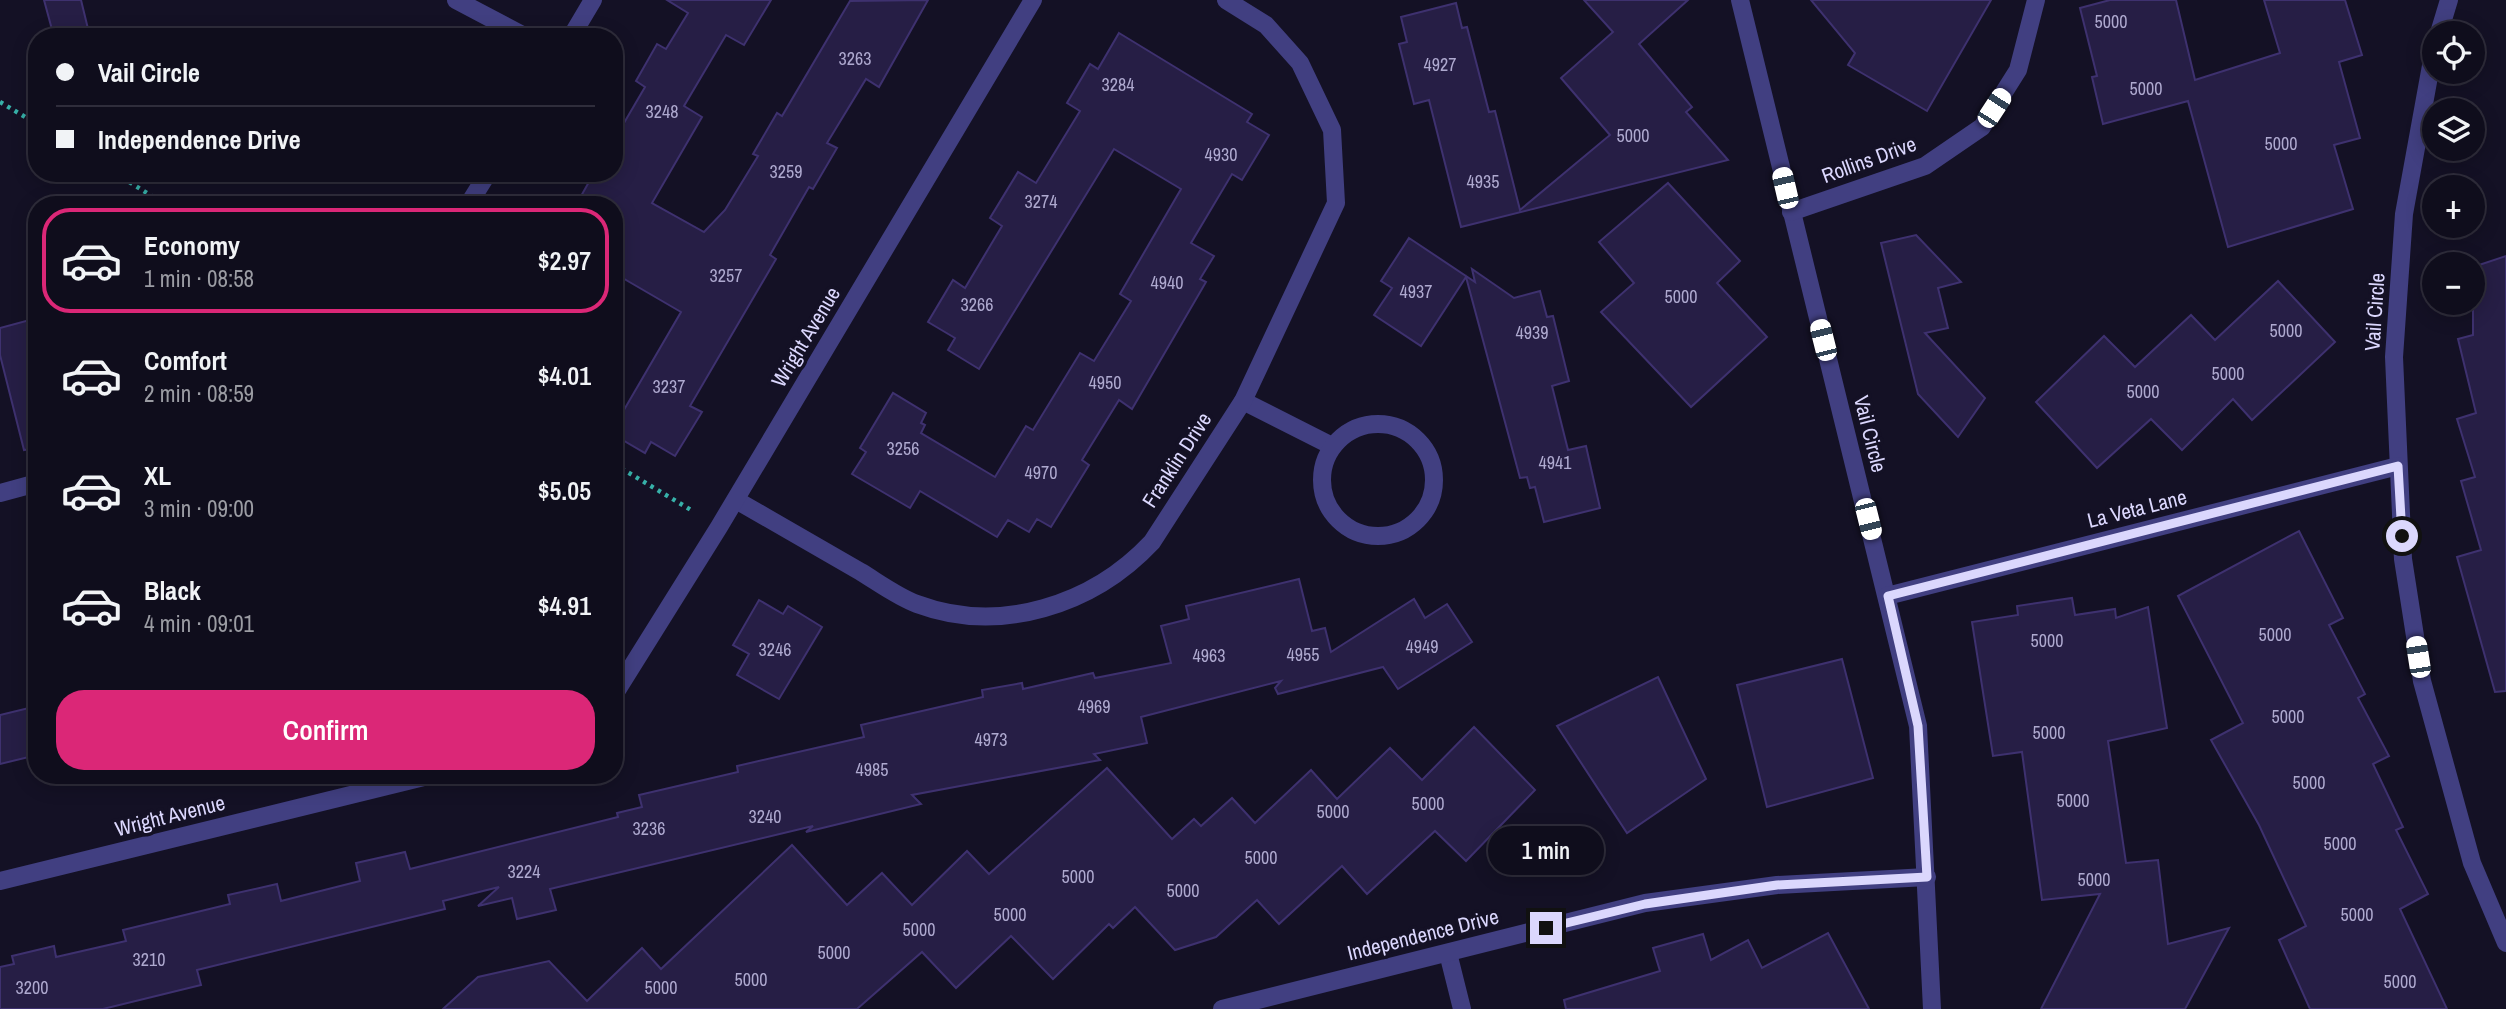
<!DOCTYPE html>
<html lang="en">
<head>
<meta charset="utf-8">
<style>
	:root { --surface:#0f0d1c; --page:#1d1b29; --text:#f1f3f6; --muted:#9b9ca3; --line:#2f2d3b; --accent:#db2777 }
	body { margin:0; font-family:"Archivo Narrow",sans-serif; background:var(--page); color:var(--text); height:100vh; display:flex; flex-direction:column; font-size:26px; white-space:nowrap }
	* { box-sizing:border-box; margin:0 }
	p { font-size:23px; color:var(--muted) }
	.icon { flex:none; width:38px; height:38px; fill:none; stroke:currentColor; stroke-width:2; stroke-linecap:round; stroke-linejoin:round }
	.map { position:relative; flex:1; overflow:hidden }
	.panel { position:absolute; left:28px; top:196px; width:595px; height:588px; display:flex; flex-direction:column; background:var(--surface); border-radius:28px; box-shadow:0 4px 18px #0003,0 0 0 2px var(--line) }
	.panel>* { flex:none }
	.hud { position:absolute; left:28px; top:28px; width:595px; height:154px; border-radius:28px; box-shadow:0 4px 18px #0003,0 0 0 2px var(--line); display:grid; align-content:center; height:154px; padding:0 28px; background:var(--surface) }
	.controls { position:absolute; left:2422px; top:21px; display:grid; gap:14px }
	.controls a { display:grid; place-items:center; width:63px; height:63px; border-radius:50%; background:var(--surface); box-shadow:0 4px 18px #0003,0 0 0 2px var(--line); font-size:35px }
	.end { position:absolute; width:32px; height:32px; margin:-16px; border:9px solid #dbd7fd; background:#111; box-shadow:0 0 0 4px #111 }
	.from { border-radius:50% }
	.bubble { position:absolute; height:49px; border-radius:24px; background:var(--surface); box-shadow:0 4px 18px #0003,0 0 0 2px var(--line); font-size:23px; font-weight:600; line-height:49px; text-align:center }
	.car { position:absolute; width:21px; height:42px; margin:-21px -10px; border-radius:9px; box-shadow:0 0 5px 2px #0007; background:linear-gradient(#fff 24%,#345 0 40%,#fff 0 76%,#345 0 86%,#fff 0) }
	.hud b { display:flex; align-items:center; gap:24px; height:66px; font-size:26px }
	.hud b+b { border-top:2px solid var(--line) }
	.hud i { width:18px; height:18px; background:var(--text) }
	ul { padding:12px 0 0; list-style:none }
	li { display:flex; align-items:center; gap:21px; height:105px; margin:0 14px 10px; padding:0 14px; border:4px solid transparent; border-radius:28px }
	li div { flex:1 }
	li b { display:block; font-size:26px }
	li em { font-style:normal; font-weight:600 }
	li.selected { border-color:var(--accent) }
	li>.icon { width:63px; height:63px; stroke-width:1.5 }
	.primary-button { display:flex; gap:14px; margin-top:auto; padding:14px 28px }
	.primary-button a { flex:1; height:80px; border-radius:28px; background:var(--accent); color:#fff; font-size:28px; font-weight:600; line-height:80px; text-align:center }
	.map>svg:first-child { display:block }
	.building { fill:#261e45; stroke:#3e316f; stroke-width:2 }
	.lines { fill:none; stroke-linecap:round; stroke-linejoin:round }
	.path { stroke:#37b1a9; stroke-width:4.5; stroke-dasharray:3.5 5; stroke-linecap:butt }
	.street { stroke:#413f81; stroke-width:18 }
	.route { stroke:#dbd7fd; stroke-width:9 }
	.labels { text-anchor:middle; stroke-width:7; stroke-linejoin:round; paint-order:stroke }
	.number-label { font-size:18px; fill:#aea9cf }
	.street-label { font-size:21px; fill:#dbd7fd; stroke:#141125 }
</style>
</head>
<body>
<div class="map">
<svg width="2506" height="1009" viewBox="0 0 2506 1009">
	<rect width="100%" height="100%" fill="#141125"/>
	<g class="building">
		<polygon points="44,0 81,0 90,37 54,37"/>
		<polygon points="667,0 771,0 744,45 726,35 684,106 702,117 652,203 704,232 725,210 758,156 753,154 777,113 782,116 850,1 928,0 879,87 866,79 827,143 837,148 813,189 809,187 770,255 776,259 690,406 702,412 675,456 651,442 645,453 614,435 614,427 681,312 614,273 614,205 576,205 594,173 614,173 614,140 645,87 636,81 657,44 666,49 688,13"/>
		<polygon points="1584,0 1688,0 1639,44 1692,107 1686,112 1728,160 1461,227 1429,100 1414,104 1399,44 1407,42 1401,17 1456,3 1462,28 1467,27 1489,112 1495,111 1520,210 1610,135 1561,78 1613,32"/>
		<polygon points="1811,0 1991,0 1927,111 1848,65 1855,53"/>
		<polygon points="2110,0 2176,0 2195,80 2280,53 2264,0 2345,0 2362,55 2339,62 2360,138 2334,145 2353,209 2228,247 2188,101 2103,124 2092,77 2097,76 2080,8"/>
		<polygon points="1119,33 1252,114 1247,122 1269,135 1242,180 1232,174 1191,243 1214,256 1200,279 1206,282 1132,409 1119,400 1082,460 1089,465 1051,527 1037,519 1029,532 1008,520 997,537 920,491 910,508 852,474 866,452 860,448 893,393 926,413 921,423 925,425 921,433 995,477 1026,426 1033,430 1080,353 1094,361 1131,301 1120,294 1181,189 1114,149 979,369 948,350 955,338 928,322 953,280 965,288 1002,226 990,218 1018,172 1036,183 1080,111 1067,103 1090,64 1098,69"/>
		<polygon points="1668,183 1740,261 1717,283 1767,337 1691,407 1601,312 1634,283 1599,242"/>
		<polygon points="1916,235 1961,282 1938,288 1948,328 1925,333 1985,398 1958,437 1918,394 1881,243"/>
		<polygon points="1409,238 1475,282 1472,269 1514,298 1540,291 1547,317 1553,316 1569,381 1552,386 1568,450 1586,446 1600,508 1544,522 1535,487 1530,488 1527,477 1520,478 1466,277 1421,346 1374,315 1392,288 1381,281"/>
		<polygon points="2506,256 2506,691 2495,692 2457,557 2481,550 2461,481 2475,477 2457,419 2476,413 2458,339 2473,335 2473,267"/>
		<polygon points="2278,281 2335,342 2252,420 2233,399 2182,450 2151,419 2097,468 2036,402 2104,336 2135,367 2191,315 2215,340"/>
		<polygon points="37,318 37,448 24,450 0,355 0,328"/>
		<polygon points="2299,531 2343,618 2329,625 2365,694 2358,698 2389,756 2373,764 2403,827 2396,830 2428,894 2400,909 2447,1009 2310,1009 2279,940 2306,926 2259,825 2211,740 2243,723 2178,596"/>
		<polygon points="1299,579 1312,631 1325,628 1331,652 1414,599 1425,618 1447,604 1472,642 1398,689 1383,667 1278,694 1275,688 1281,681 1141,717 1147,743 1094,754 1100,760 912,795 921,804 806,832 813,826 550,889 556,910 517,919 512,898 478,906 499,887 443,901 445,909 197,970 201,985 103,1009 0,1009 0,967 14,964 12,956 54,946 56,957 126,941 123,930 230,904 228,895 277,884 281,901 360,881 356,863 405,852 410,869 618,817 617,813 642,807 639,795 738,772 737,766 864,737 861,725 983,697 982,690 1022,683 1023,689 1093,673 1095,678 1171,663 1161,626 1189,619 1186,606"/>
		<polygon points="2072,598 2075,615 2115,609 2116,618 2148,607 2167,728 2108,741 2126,863 2158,860 2168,944 2229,928 2185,1009 2041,1009 2100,894 2042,900 2022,752 1993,756 1972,622 2018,615 2017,606"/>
		<polygon points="759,600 783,614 788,606 822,627 779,699 737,675 749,654 733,645"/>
		<polygon points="1842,659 1873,778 1767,807 1737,685"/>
		<polygon points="1658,677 1706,779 1627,833 1557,726"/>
		<polygon points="37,706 37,755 0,764 0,715"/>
		<polygon points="1474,727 1535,790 1466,861 1435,831 1367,894 1342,866 1279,924 1257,900 1216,937 1175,950 1135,907 1113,928 1109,924 1053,979 1011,936 956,988 922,952 857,1009 443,1009 478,977 549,961 587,1001 642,948 661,969 792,845 847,905 882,873 912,905 967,851 989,874 1107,768 1172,839 1194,819 1201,826 1232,798 1255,823 1311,770 1337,799 1390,748 1422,780"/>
		<polygon points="1828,933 1869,1009 1566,1009 1564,1000 1660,971 1653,948 1703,934 1711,960 1748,940 1762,968"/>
	</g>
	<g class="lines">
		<g class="path">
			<polyline points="0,102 37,124"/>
			<polyline points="115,173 166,205"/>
			<polyline points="614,464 691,510"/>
		</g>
		<g class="street">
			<polyline points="456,0 526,37"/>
			<polyline points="1740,0 1918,726 1932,1009"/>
			<polyline points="2439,33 2449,0"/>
			<polyline points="571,37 593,0"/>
			<polyline points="2434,49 2404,214 2394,357 2403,559 2422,681 2472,863 2506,943"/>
			<polyline points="468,205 488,173"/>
			<polyline points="1791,212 1925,166 1982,127 2018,70 2036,0"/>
			<polyline points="1243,401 1332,446"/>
			<circle cx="1378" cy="480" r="56"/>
			<polyline points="0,493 37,483"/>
			<path d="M 736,500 C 777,524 819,548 861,572 C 879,583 898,597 917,604 C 1000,635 1093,605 1152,542 L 1243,401 L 1336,203 L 1332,130 L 1300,63 L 1266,25 L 1226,0"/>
			<polyline points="1887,596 2398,466"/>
			<polyline points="614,695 719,527 1033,0"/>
			<polyline points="0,881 432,775"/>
			<polyline points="1448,953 1462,1009"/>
			<polyline points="1222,1009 1645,903 1777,885 1927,877"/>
		</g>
	</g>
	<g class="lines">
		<polyline class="route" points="1546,928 1645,904 1777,885 1927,877 1918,726 1888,596 2398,466 2402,536"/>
	</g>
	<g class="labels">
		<g class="number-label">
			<text x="2111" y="28">5000</text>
			<text x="855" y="65">3263</text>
			<text x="1440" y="71">4927</text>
			<text x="1118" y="91">3284</text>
			<text x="2146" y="95">5000</text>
			<text x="662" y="118">3248</text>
			<text x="1633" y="142">5000</text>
			<text x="2281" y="150">5000</text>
			<text x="1221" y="161">4930</text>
			<text x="786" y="178">3259</text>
			<text x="1483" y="188">4935</text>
			<text x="1041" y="208">3274</text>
			<text x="726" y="282">3257</text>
			<text x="1167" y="289">4940</text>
			<text x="1416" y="298">4937</text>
			<text x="1681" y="303">5000</text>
			<text x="977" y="311">3266</text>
			<text x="2286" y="337">5000</text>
			<text x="1532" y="339">4939</text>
			<text x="2228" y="380">5000</text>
			<text x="1105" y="389">4950</text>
			<text x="669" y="393">3237</text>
			<text x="2143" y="398">5000</text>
			<text x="903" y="455">3256</text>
			<text x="1555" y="469">4941</text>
			<text x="1041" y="479">4970</text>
			<text x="2275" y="641">5000</text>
			<text x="2047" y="647">5000</text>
			<text x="1422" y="653">4949</text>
			<text x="775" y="656">3246</text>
			<text x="1303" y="661">4955</text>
			<text x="1209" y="662">4963</text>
			<text x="1094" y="713">4969</text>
			<text x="2288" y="723">5000</text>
			<text x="2049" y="739">5000</text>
			<text x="991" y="746">4973</text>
			<text x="872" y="776">4985</text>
			<text x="2309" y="789">5000</text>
			<text x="2073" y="807">5000</text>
			<text x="1428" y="810">5000</text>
			<text x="1333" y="818">5000</text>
			<text x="765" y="823">3240</text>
			<text x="649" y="835">3236</text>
			<text x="2340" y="850">5000</text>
			<text x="1261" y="864">5000</text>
			<text x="524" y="878">3224</text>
			<text x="1078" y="883">5000</text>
			<text x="2094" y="886">5000</text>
			<text x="1183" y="897">5000</text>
			<text x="1010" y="921">5000</text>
			<text x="2357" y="921">5000</text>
			<text x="919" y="936">5000</text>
			<text x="834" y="959">5000</text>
			<text x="149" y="966">3210</text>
			<text x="751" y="986">5000</text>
			<text x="2400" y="988">5000</text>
			<text x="32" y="994">3200</text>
			<text x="661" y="994">5000</text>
		</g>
		<g class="street-label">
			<text transform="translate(1869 160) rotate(-20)" y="7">Rollins Drive</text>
			<text transform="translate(2375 312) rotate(-86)" y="7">Vail Circle</text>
			<text transform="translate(806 337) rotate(-59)" y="7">Wright Avenue</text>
			<text transform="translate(1870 434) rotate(76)" y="7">Vail Circle</text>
			<text transform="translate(1177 460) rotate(-57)" y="7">Franklin Drive</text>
			<text transform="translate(2137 509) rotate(-14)" y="7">La Veta Lane</text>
			<text transform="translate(170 816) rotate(-14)" y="7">Wright Avenue</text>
			<text transform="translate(1423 935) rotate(-14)" y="7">Independence Drive</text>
		</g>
	</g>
</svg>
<div class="controls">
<a><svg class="icon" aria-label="locate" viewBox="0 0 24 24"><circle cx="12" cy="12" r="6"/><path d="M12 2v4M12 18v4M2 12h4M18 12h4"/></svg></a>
<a><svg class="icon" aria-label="layers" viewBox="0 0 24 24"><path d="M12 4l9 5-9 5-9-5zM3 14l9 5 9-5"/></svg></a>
<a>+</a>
<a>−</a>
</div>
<i class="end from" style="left:2402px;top:536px"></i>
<i class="end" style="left:1546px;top:928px"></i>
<div class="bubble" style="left:1488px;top:826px;width:116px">1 min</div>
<i class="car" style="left:1994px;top:108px;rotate:33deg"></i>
<i class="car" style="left:1785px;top:188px;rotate:347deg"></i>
<i class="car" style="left:1823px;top:340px;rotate:346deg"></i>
<i class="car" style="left:1868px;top:519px;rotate:166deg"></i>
<i class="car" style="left:2418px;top:657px;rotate:351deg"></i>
<div class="hud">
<b><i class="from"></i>Vail Circle</b>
<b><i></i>Independence Drive</b>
</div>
<section class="panel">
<ul>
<li class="selected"><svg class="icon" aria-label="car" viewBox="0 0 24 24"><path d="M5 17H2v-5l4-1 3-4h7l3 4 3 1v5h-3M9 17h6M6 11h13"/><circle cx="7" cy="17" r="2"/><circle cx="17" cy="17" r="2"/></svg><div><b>Economy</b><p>1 min · 08:58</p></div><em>$2.97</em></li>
<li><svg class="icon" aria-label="car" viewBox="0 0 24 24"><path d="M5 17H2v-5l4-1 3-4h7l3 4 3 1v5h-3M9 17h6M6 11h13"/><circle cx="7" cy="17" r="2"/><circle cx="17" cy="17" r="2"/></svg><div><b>Comfort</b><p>2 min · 08:59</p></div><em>$4.01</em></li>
<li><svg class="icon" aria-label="car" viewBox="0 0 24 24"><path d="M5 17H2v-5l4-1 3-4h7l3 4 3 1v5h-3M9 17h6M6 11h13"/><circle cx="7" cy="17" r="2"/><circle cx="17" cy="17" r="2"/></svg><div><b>XL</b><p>3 min · 09:00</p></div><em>$5.05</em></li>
<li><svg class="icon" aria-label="car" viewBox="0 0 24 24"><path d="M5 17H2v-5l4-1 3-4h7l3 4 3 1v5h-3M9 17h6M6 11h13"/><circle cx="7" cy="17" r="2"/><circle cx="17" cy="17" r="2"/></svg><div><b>Black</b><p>4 min · 09:01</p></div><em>$4.91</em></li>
</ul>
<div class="primary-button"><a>Confirm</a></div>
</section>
</div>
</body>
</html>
